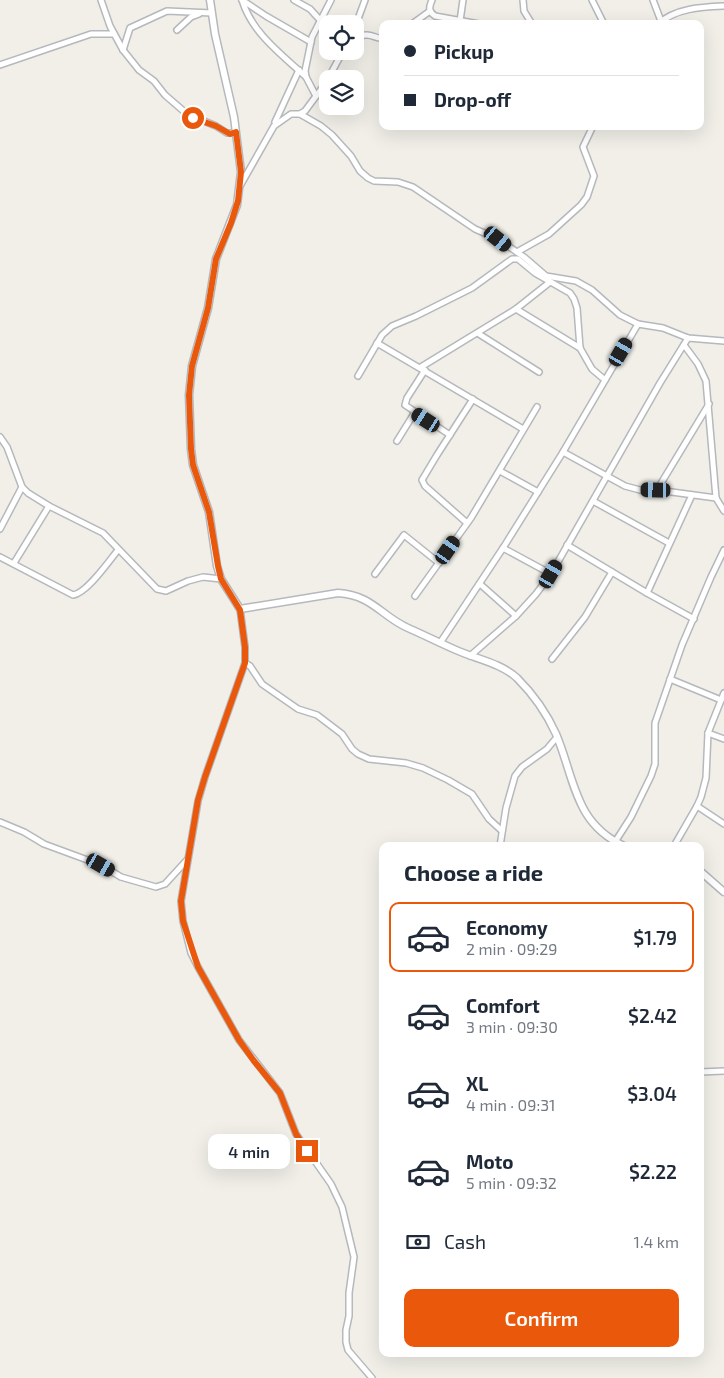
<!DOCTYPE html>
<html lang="en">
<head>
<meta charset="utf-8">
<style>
	:root { --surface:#fff; --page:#f6f6f7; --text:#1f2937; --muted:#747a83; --line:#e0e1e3; --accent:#ea580c }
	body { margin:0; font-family:"Exo 2",sans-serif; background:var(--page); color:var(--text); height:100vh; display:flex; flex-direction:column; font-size:19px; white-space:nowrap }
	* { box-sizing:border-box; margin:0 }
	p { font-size:16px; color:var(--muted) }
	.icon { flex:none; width:28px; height:28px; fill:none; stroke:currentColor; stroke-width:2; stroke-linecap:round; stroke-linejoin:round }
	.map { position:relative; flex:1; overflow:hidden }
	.side { position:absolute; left:379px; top:842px; width:325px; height:515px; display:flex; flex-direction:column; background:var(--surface); border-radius:10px; box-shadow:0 5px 20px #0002 }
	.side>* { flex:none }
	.top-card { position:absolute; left:379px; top:20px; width:325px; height:110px; border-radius:10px; box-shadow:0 5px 20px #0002; display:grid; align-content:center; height:110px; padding:0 25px; background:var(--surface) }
	.fabs { position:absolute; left:319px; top:15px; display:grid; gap:10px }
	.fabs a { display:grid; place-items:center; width:45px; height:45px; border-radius:10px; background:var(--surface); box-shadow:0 5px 20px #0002; font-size:25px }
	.end { position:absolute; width:22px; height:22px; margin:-11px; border:6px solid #ea580c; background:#fff; box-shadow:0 0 0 2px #fff }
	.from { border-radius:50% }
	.bubble { position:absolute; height:35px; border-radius:10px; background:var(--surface); box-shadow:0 5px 20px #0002; font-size:16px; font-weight:600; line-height:35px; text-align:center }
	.car { position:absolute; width:15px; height:30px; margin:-15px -8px; border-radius:6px; box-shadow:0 0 4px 1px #0007; background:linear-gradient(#222 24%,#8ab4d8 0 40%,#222 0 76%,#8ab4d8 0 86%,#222 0) }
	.top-card b { display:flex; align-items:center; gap:18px; height:48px; font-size:19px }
	.top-card b+b { border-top:1px solid var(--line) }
	.top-card i { width:12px; height:12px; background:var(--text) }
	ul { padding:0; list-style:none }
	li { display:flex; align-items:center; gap:15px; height:70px; margin:0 10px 8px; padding:0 15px; border:2px solid transparent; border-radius:10px }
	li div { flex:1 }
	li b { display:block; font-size:19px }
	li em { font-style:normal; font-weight:600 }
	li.on { border-color:var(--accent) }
	li>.icon { width:45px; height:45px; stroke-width:1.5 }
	h2 { padding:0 25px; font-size:22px; line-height:60px }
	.pay { display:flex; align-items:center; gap:12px; height:55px; padding:0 25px; font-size:19px }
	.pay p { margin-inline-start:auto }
	.action { display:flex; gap:10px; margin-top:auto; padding:10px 25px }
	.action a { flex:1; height:58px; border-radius:10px; background:var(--accent); color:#fff; font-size:20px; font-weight:600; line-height:58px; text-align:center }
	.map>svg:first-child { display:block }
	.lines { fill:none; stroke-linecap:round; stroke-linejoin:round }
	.minor-casing { stroke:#b5b8bc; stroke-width:8 }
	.tertiary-casing { stroke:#b5b8bc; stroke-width:9 }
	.minor { stroke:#fff; stroke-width:5 }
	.tertiary { stroke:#fff; stroke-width:6 }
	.route { stroke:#ea580c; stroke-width:6 }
</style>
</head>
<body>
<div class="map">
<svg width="724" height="1378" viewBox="0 0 724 1378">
	<rect width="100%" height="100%" fill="#f1efe8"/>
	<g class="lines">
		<defs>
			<g id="minor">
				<polyline points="101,0 110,26 123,50 139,70 154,81 165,95 187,114 216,126 227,133 236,133"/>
				<path d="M 242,0 C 252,33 281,54 306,77"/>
				<polyline points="242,0 266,16 311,42"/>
				<polyline points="294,0 310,9 321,21"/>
				<path d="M 432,0 C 429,7 428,11 435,16 L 479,24"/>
				<polyline points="523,0 524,11 532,24"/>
				<polyline points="592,0 604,24"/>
				<polyline points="653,0 661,21"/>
				<polyline points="460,21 463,0"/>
				<polyline points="412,24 430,11"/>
				<path d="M 658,24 C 676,8 702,7 724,6"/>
				<polyline points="355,27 365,0"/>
				<polyline points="177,30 191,17 199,14"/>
				<path d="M 355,35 C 360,36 362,35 367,35 C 373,35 377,39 382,38"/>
				<polyline points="123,50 130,28 167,11 212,13"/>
				<polyline points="0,65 91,34 114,34"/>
				<polyline points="328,79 343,51"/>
				<polyline points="316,96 306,77 305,71 312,37 331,0"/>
				<polyline points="300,114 305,111 328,80"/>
				<polyline points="275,122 299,70"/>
				<polyline points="240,186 274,126 291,114 300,114 321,126 332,135 351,156 360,171 368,178 374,181 398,182 413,187 475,229 498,239 524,257 546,276 576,281 592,290 620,315 638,324 663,328 688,338 724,341"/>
				<polyline points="517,252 549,234 581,205 587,197 594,176 583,147 593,126"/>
				<polyline points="516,309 580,348"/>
				<polyline points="479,334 539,372"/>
				<polyline points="377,343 523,429"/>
				<polyline points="684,345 698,364 706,381 716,498 724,511"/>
				<polyline points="421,367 516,309 550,282"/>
				<polyline points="425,370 407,398 405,405 450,435"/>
				<polyline points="358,376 382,335 392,326 416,316 472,288 512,259 518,259 535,273 570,293 574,299 577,308 580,348 592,369 605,380"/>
				<polyline points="0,437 7,447 22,487 28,493 49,506 103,533 157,589 166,591 188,581 203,577 221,579"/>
				<polyline points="397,441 415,412"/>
				<polyline points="563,452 625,486 640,490 657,490 716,498"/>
				<polyline points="500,471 538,492"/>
				<polyline points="657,490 709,404"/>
				<polyline points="593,501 669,543"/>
				<polyline points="467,523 425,486 422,480 437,455 473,399"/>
				<polyline points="0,529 22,487"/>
				<polyline points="567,545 647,593 694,619"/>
				<polyline points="503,548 551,574"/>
				<path d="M 0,557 L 73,595 C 87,593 109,561 118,550"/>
				<polyline points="14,563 49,506"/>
				<polyline points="375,574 404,535 439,563"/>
				<polyline points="480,584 516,616"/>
				<polyline points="647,593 692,495"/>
				<polyline points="415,596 471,518 537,407"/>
				<polyline points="240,609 245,647 245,663 205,777 198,801 181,901 183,921 191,953 198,967 239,1040 280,1093 296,1134 331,1184 342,1207 354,1257 349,1293 349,1316 346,1330 346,1342 348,1350 372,1378"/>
				<polyline points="440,643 503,548 563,452 638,324"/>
				<polyline points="470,656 516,616 536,594 551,574 660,383 688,338"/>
				<polyline points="552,659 585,617 612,572"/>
				<polyline points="245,663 250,666 262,684 298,709 317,715 342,734 352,749 358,754 369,759 406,763 423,768 448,780 472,794 489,819 502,831"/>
				<polyline points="670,679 721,700"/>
				<polyline points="708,733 724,739"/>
				<polyline points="697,806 724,824"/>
				<polyline points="0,822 24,832 44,844 101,865 121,877 156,887 165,884 187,860"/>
				<polyline points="615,842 631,817 651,776 655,764 655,723 682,645 711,577 724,550"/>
				<polyline points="500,846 506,808 515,776 522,767 547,749 557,737"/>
				<polyline points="674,846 697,806 701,797 706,778 708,733 724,693"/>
				<polyline points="700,1072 724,1071"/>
			</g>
			<g id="tertiary">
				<path d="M 210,0 L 215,34 L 234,117 L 241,172 L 237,205 L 216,259 L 208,308 L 192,366 L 189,395 L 191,449 L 193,465 L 209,512 L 217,566 L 221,579 L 240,609 L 338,593 C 372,595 381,616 408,628 C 424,635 440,643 456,650 C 476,659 501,663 517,678 C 533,694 547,714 556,734 C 575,779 574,823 624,846"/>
				<polyline points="700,871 724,892"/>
			</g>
		</defs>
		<use href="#minor" class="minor-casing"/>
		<use href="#tertiary" class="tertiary-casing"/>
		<use href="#minor" class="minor"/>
		<use href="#tertiary" class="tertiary"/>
	</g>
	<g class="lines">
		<polyline class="route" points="193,118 216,126 230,134 236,132 241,172 238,201 231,223 216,259 208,308 192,366 189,395 191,449 193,465 209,512 218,566 221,579 240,610 245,647 245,663 205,777 198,800 181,901 183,921 198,967 239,1040 254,1061 280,1093 296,1134 307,1151"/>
	</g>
</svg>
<div class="fabs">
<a><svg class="icon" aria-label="locate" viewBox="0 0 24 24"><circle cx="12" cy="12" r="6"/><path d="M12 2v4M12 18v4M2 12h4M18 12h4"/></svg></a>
<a><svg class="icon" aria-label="layers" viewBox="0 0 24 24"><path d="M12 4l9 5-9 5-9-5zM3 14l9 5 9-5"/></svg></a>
</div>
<i class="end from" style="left:193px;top:118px"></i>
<i class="end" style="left:307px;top:1151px"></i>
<div class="bubble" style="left:208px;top:1134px;width:82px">4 min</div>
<i class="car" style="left:498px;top:239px;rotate:129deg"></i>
<i class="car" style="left:621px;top:352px;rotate:30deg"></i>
<i class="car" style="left:426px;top:420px;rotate:303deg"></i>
<i class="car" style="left:656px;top:490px;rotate:271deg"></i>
<i class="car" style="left:448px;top:550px;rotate:35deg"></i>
<i class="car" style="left:551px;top:574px;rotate:30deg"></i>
<i class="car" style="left:101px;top:865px;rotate:120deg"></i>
<div class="top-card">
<b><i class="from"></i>Pickup</b>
<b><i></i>Drop-off</b>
</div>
<section class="side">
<h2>Choose a ride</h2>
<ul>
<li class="on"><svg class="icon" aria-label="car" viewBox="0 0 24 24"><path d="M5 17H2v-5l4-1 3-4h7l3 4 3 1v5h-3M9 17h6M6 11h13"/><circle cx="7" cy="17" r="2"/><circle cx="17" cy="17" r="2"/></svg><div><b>Economy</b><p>2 min · 09:29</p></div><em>$1.79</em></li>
<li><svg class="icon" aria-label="car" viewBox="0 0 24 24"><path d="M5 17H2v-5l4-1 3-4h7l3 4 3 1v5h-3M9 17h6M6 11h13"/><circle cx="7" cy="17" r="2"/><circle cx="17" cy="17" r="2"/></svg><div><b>Comfort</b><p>3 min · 09:30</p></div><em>$2.42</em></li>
<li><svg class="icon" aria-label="car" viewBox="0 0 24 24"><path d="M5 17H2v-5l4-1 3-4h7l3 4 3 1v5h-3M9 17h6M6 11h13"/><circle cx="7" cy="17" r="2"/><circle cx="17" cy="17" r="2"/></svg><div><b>XL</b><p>4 min · 09:31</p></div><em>$3.04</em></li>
<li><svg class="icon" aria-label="car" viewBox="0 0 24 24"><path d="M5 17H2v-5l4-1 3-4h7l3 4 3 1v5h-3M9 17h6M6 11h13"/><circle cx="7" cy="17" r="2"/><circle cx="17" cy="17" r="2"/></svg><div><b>Moto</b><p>5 min · 09:32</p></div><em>$2.22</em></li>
</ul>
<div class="pay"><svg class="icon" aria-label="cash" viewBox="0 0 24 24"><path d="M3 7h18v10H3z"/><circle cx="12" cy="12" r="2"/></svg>Cash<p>1.4 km</p></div>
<div class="action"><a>Confirm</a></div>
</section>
</div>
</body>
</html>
